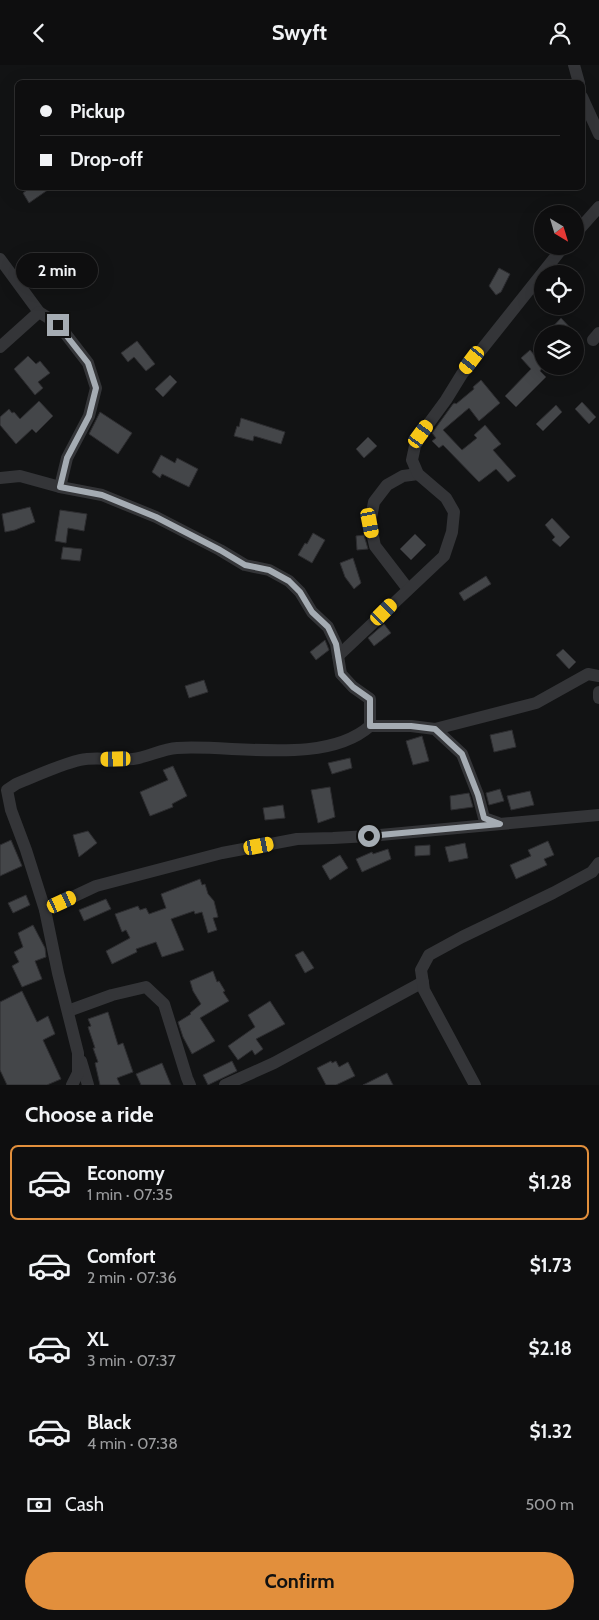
<!DOCTYPE html>
<html lang="en">
<head>
<meta charset="utf-8">
<style>
	:root { --surface:#0e0e0f; --page:#1c1c1d; --text:#f1f3f6; --muted:#9b9c9e; --line:#2e2e2f; --accent:#e28f3c }
	body { margin:0; font-family:Cabin,sans-serif; background:var(--page); color:var(--text); height:100vh; display:flex; flex-direction:column; font-size:19px; white-space:nowrap }
	* { box-sizing:border-box; margin:0 }
	p { font-size:16px; color:var(--muted) }
	.icon { flex:none; width:28px; height:28px; fill:none; stroke:currentColor; stroke-width:2; stroke-linecap:round; stroke-linejoin:round }
	.map { position:relative; height:1020px; overflow:hidden }
	.details { display:flex; flex-direction:column; background:var(--surface); flex:1 }
	.details>* { flex:none }
	.banner { position:absolute; left:15px; top:15px; width:570px; height:110px; border-radius:8px; box-shadow:0 5px 20px #0002,0 0 0 1px var(--line); display:grid; align-content:center; height:110px; padding:0 25px; background:var(--surface) }
	.needle { width:32px; rotate:142deg }
	.tools { position:absolute; left:534px; top:140px; display:grid; gap:10px }
	.tools a { display:grid; place-items:center; width:50px; height:50px; border-radius:50%; background:var(--surface); box-shadow:0 5px 20px #0002,0 0 0 1px var(--line); font-size:25px }
	.end { position:absolute; width:22px; height:22px; margin:-11px; border:6px solid #a5acb3; background:#111; box-shadow:0 0 0 2px #111 }
	.from { border-radius:50% }
	.bubble { position:absolute; height:35px; border-radius:18px; background:var(--surface); box-shadow:0 5px 20px #0002,0 0 0 1px var(--line); font-size:16px; font-weight:700; line-height:35px; text-align:center }
	.car { position:absolute; width:15px; height:30px; margin:-15px -8px; border-radius:6px; box-shadow:0 0 4px 1px #0007; background:linear-gradient(#f5c518 24%,#345 0 40%,#f5c518 0 76%,#345 0 86%,#f5c518 0) }
	.banner b { display:flex; align-items:center; gap:18px; height:48px; font-size:19px }
	.banner b+b { border-top:1px solid var(--line) }
	.banner i { width:12px; height:12px; background:var(--text) }
	ul { padding:0; list-style:none }
	li { display:flex; align-items:center; gap:15px; height:75px; margin:0 10px 8px; padding:0 15px; border:2px solid transparent; border-radius:8px }
	li div { flex:1 }
	li b { display:block; font-size:19px }
	li em { font-style:normal; font-weight:700 }
	li.on { border-color:var(--accent) }
	li>.icon { width:45px; height:45px; stroke-width:1.5 }
	h2 { padding:0 25px; font-size:22px; line-height:60px }
	.pay { display:flex; align-items:center; gap:12px; height:55px; padding:0 25px; font-size:19px }
	.pay p { margin-inline-start:auto }
	.button { display:flex; gap:10px; margin-top:auto; padding:10px 25px }
	.button a { flex:1; height:58px; border-radius:30px; background:var(--accent); color:#111; font-size:20px; font-weight:700; line-height:58px; text-align:center }
	header { display:flex; justify-content:space-between; align-items:center; height:65px; padding:0 25px; background:var(--surface); font-size:22px; font-weight:700 }
	.map>svg:first-child { display:block }
	.building { fill:#444649; stroke:#2d2d30 }
	.lines { fill:none; stroke-linecap:round; stroke-linejoin:round }
	.minor { stroke:#343538; stroke-width:12 }
	.route { stroke:#a5acb3; stroke-width:6 }
</style>
</head>
<body>
<header><svg class="icon" aria-label="back" viewBox="0 0 24 24"><path d="M15 5l-7 7 7 7"/></svg>Swyft<svg class="icon" aria-label="person" viewBox="0 0 24 24"><circle cx="12" cy="8" r="4"/><path d="M4 21q1-7 8-7t8 7"/></svg></header>
<div class="map">
<svg width="599" height="1020" viewBox="0 0 599 1020">
	<rect width="100%" height="100%" fill="#121314"/>
	<g class="building">
		<polygon points="31,122 52,122 29,138 23,128"/>
		<polygon points="499,203 510,209 501,227 496,230 489,221"/>
		<polygon points="561,253 576,269 546,269"/>
		<polygon points="137,276 155,299 146,306 134,292 128,297 121,288"/>
		<polygon points="530,285 542,299 542,303 540,306 546,312 516,342 505,331 531,304 521,293"/>
		<polygon points="28,291 36,299 40,296 50,308 38,317 43,323 35,330 14,304"/>
		<polygon points="170,310 177,317 163,332 155,324"/>
		<polygon points="481,315 500,338 479,356 469,343 443,365 462,385 477,373 474,370 485,360 501,379 493,385 516,411 508,417 496,404 479,417 443,380 439,383 432,376 436,373 432,368 453,339 455,338 456,339 474,324 473,322"/>
		<polygon points="39,336 53,351 36,368 32,364 16,379 0,360 0,352 9,344 12,348 14,347 20,354"/>
		<polygon points="582,337 596,352 589,359 575,344"/>
		<polygon points="556,340 562,347 543,366 536,359"/>
		<polygon points="100,347 132,368 118,389 89,369"/>
		<polygon points="241,353 285,367 281,379 254,371 253,376 234,371 237,361 239,362"/>
		<polygon points="368,372 377,381 364,393 356,384"/>
		<polygon points="161,390 175,398 177,393 198,404 189,422 162,409 160,413 152,407"/>
		<polygon points="30,442 35,457 15,465 5,467 2,449"/>
		<polygon points="60,445 87,449 84,466 68,463 66,478 55,476"/>
		<polygon points="552,453 570,472 560,482 552,475 555,472 545,460"/>
		<polygon points="313,468 325,475 312,498 298,490 305,478 307,479"/>
		<polygon points="415,469 426,480 411,495 400,484"/>
		<polygon points="364,470 368,484 357,485 356,471"/>
		<polygon points="63,482 82,484 80,496 61,494"/>
		<polygon points="353,493 361,518 354,524 345,512 340,498"/>
		<polygon points="486,511 491,519 464,536 459,528"/>
		<polygon points="384,559 391,568 374,581 368,573"/>
		<polygon points="325,575 329,585 316,595 310,587"/>
		<polygon points="563,584 576,597 569,604 556,590"/>
		<polygon points="204,615 208,627 189,633 185,621"/>
		<polygon points="512,665 516,682 494,687 490,670"/>
		<polygon points="422,671 429,696 413,700 406,676"/>
		<polygon points="350,693 352,703 332,709 328,698"/>
		<polygon points="173,701 187,731 172,739 173,742 150,751 140,727 168,715 163,705"/>
		<polygon points="330,722 335,752 318,758 311,725"/>
		<polygon points="500,724 504,736 489,740 486,728"/>
		<polygon points="530,726 534,740 511,745 507,731"/>
		<polygon points="469,728 473,742 451,745 450,731"/>
		<polygon points="283,740 285,753 265,755 263,743"/>
		<polygon points="88,766 97,778 79,792 73,770"/>
		<polygon points="11,775 22,801 0,811 0,780"/>
		<polygon points="548,776 554,790 544,794 547,800 516,814 510,800 531,791 528,785"/>
		<polygon points="465,778 468,793 449,797 445,782"/>
		<polygon points="430,780 430,790 415,791 415,781"/>
		<polygon points="388,784 391,794 362,807 356,794 372,787 373,789"/>
		<polygon points="340,790 348,803 330,815 322,801"/>
		<polygon points="200,814 202,820 205,819 208,829 214,836 218,852 213,853 217,865 208,868 202,847 195,849 194,846 171,854 184,885 162,892 156,877 136,884 137,887 112,899 106,886 130,873 126,865 122,867 115,849 138,841 140,845 146,843 149,849 166,843 161,829"/>
		<polygon points="26,830 30,840 13,848 8,838"/>
		<polygon points="106,834 111,844 84,856 79,845"/>
		<polygon points="33,860 45,883 46,892 35,896 42,914 22,922 12,901 19,897 14,887 23,882 18,868"/>
		<polygon points="303,886 314,903 305,908 295,890"/>
		<polygon points="213,906 217,917 219,916 225,926 223,927 229,936 200,953 215,976 192,989 183,972 178,957 191,949 190,948 201,939 193,926 190,916"/>
		<polygon points="22,926 37,957 48,951 55,969 43,975 61,1014 47,1020 7,1020 0,1005 0,937"/>
		<polygon points="270,936 285,959 256,974 263,984 255,990 252,985 238,995 228,981 255,962 248,950"/>
		<polygon points="108,947 118,980 123,978 133,1007 117,1013 120,1020 100,1020 95,998 98,997 93,983 95,983 88,962 91,961 88,954"/>
		<polygon points="232,996 237,1006 208,1020 203,1010"/>
		<polygon points="331,996 332,998 336,996 339,1002 348,997 355,1011 336,1020 326,1020 317,1003"/>
		<polygon points="162,998 171,1020 141,1020 136,1009"/>
		<polygon points="387,1008 393,1020 363,1020"/>
	</g>
	<g class="lines">
		<g class="minor">
			<polyline points="574,0 579,18"/>
			<polyline points="582,32 599,69"/>
			<polyline points="575,169 599,142"/>
			<polyline points="0,194 39,247 58,259 88,298 96,323 89,351 67,393 60,422"/>
			<polyline points="593,275 599,268"/>
			<polyline points="0,282 39,247"/>
			<polyline points="0,413 20,411 60,422 102,430 156,452 220,485 245,500 269,505 289,516 300,527 312,547 328,562 336,579 341,609 353,622 370,634 370,661 411,661 435,664 462,689 478,730 484,753 498,758"/>
			<polyline points="408,524 375,481 370,458 374,437 387,420 403,411 418,409"/>
			<polyline points="338,591 444,491 452,467 454,447 446,433 418,409 412,395 415,381 421,369 446,335 462,309 564,181"/>
			<polyline points="599,627 599,633"/>
			<polyline points="435,664 536,638 588,609 599,611"/>
			<path d="M 45,845 L 26,785 L 11,745 L 7,725 L 16,719 C 36,711 59,700 80,695 C 97,691 116,696 133,694 C 148,692 162,684 177,683 C 232,679 325,701 370,661"/>
			<polyline points="68,946 112,930 146,922 164,939 187,1013 190,1020"/>
			<polyline points="81,996 88,1020"/>
			<polyline points="72,1020 78,1008 78,988 58,908 45,845 96,821 222,788 297,774 333,773 369,771 599,750"/>
			<polyline points="225,1020 274,998 423,917"/>
			<polyline points="475,1020 424,925 421,905 429,890 462,872 553,828 592,807 599,798"/>
		</g>
	</g>
	<g class="lines">
		<polyline class="route" points="58,260 88,298 96,323 89,351 67,393 60,422 102,430 156,452 220,485 245,500 269,505 289,516 300,527 312,547 328,562 336,579 341,609 353,622 370,634 370,661 411,661 435,664 462,689 478,730 484,753 500,759 369,771"/>
	</g>
</svg>
<div class="tools">
<a><svg class="needle" viewBox="-14 -14 28 28"><path d="M0-13l5 13h-10z" fill="#e53935"/><path d="M0 13l5-13h-10z" fill="#9b9c9e"/></svg></a>
<a><svg class="icon" aria-label="locate" viewBox="0 0 24 24"><circle cx="12" cy="12" r="6"/><path d="M12 2v4M12 18v4M2 12h4M18 12h4"/></svg></a>
<a><svg class="icon" aria-label="layers" viewBox="0 0 24 24"><path d="M12 4l9 5-9 5-9-5zM3 14l9 5 9-5"/></svg></a>
</div>
<i class="end from" style="left:369px;top:771px"></i>
<i class="end" style="left:58px;top:260px"></i>
<div class="bubble" style="left:16px;top:188px;width:82px">2 min</div>
<i class="car" style="left:472px;top:295px;rotate:217deg"></i>
<i class="car" style="left:421px;top:369px;rotate:36deg"></i>
<i class="car" style="left:370px;top:458px;rotate:169deg"></i>
<i class="car" style="left:384px;top:547px;rotate:45deg"></i>
<i class="car" style="left:116px;top:694px;rotate:269deg"></i>
<i class="car" style="left:259px;top:781px;rotate:79deg"></i>
<i class="car" style="left:62px;top:837px;rotate:65deg"></i>
<div class="banner">
<b><i class="from"></i>Pickup</b>
<b><i></i>Drop-off</b>
</div>
</div>
<section class="details">
<h2>Choose a ride</h2>
<ul>
<li class="on"><svg class="icon" aria-label="car" viewBox="0 0 24 24"><path d="M5 17H2v-5l4-1 3-4h7l3 4 3 1v5h-3M9 17h6M6 11h13"/><circle cx="7" cy="17" r="2"/><circle cx="17" cy="17" r="2"/></svg><div><b>Economy</b><p>1 min · 07:35</p></div><em>$1.28</em></li>
<li><svg class="icon" aria-label="car" viewBox="0 0 24 24"><path d="M5 17H2v-5l4-1 3-4h7l3 4 3 1v5h-3M9 17h6M6 11h13"/><circle cx="7" cy="17" r="2"/><circle cx="17" cy="17" r="2"/></svg><div><b>Comfort</b><p>2 min · 07:36</p></div><em>$1.73</em></li>
<li><svg class="icon" aria-label="car" viewBox="0 0 24 24"><path d="M5 17H2v-5l4-1 3-4h7l3 4 3 1v5h-3M9 17h6M6 11h13"/><circle cx="7" cy="17" r="2"/><circle cx="17" cy="17" r="2"/></svg><div><b>XL</b><p>3 min · 07:37</p></div><em>$2.18</em></li>
<li><svg class="icon" aria-label="car" viewBox="0 0 24 24"><path d="M5 17H2v-5l4-1 3-4h7l3 4 3 1v5h-3M9 17h6M6 11h13"/><circle cx="7" cy="17" r="2"/><circle cx="17" cy="17" r="2"/></svg><div><b>Black</b><p>4 min · 07:38</p></div><em>$1.32</em></li>
</ul>
<div class="pay"><svg class="icon" aria-label="cash" viewBox="0 0 24 24"><path d="M3 7h18v10H3z"/><circle cx="12" cy="12" r="2"/></svg>Cash<p>500 m</p></div>
<div class="button"><a>Confirm</a></div>
</section>
</body>
</html>
